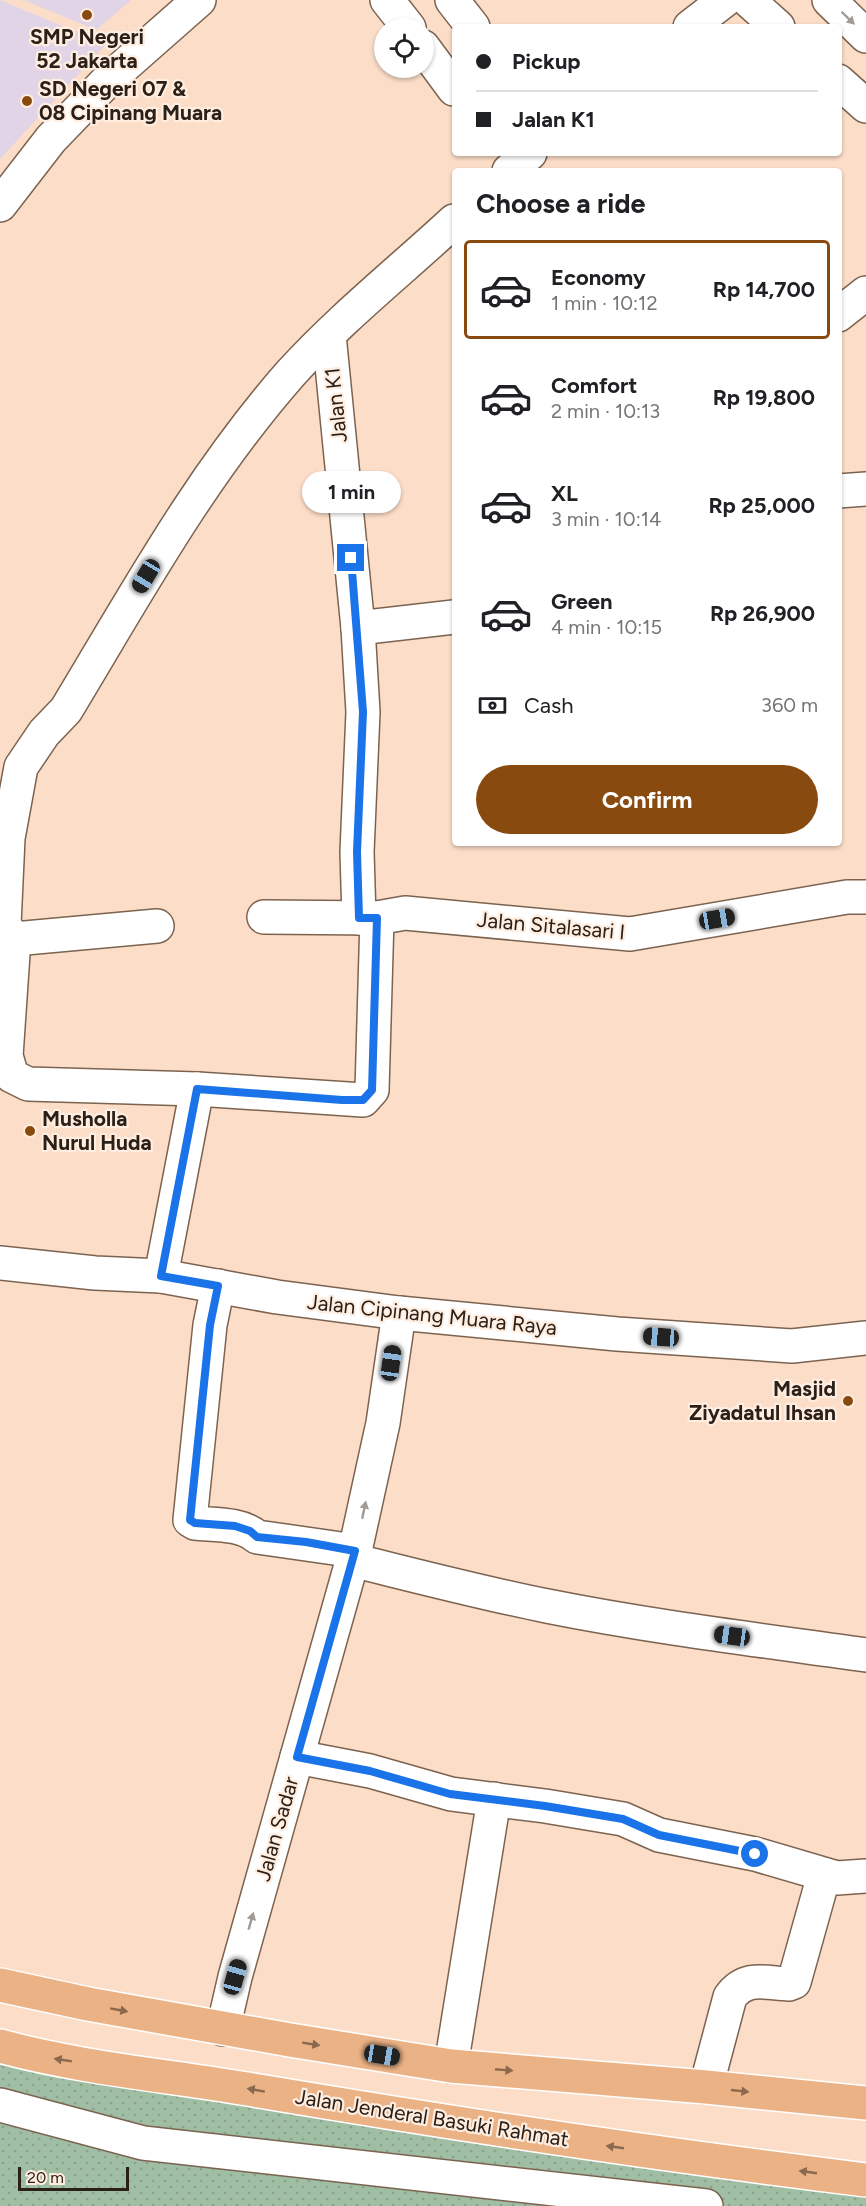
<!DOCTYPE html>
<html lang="en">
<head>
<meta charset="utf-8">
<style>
	:root { --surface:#fff; --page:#f2f2f2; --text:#202124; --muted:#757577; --line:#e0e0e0; --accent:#894a0f }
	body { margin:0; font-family:Figtree,sans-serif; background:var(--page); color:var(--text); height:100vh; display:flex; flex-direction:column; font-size:22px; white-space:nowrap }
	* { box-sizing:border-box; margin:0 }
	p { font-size:20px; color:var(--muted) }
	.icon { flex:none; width:33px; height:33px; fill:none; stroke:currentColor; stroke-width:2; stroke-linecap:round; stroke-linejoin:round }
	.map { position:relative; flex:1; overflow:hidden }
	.panel { position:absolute; left:452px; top:168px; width:390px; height:678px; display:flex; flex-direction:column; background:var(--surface); border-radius:6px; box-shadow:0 2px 4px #0004 }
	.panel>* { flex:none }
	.banner { position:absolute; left:452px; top:24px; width:390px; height:132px; border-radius:6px; box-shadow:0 2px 4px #0004; display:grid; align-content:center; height:132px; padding:0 24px; background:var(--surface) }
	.fabs { position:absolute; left:374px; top:18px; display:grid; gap:12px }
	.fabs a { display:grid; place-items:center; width:60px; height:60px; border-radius:50%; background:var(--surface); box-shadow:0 2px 4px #0004; font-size:30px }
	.scale { position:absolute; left:18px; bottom:15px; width:111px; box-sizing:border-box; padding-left:6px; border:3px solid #2b2018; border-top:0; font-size:16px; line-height:21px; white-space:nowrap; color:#2b2018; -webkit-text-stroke:4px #ffede0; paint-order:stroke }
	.end { position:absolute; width:27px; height:27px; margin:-14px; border:8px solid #1a73e8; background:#fff; box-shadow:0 0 0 3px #fff }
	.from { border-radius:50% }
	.bubble { position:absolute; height:42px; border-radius:21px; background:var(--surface); box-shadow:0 2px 4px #0004; font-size:20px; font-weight:700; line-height:42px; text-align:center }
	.car { position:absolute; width:18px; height:36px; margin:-18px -9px; border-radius:8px; box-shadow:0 0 4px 2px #0007; background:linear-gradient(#222 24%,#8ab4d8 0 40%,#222 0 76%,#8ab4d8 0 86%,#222 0) }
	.banner b { display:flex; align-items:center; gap:21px; height:57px; font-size:22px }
	.banner b+b { border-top:2px solid var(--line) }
	.banner i { width:15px; height:15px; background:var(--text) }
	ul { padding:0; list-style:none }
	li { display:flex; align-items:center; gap:18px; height:99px; margin:0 12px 9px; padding:0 12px; border:3px solid transparent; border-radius:6px }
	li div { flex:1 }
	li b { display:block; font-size:22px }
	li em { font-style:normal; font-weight:700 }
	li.active { border-color:var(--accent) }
	li>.icon { width:54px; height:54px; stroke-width:1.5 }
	h2 { padding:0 24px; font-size:27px; line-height:72px }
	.pay { display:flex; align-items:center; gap:15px; height:66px; padding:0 24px; font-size:22px }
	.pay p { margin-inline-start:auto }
	.action { display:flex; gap:12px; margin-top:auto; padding:12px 24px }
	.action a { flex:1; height:69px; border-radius:36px; background:var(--accent); color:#fff; font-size:24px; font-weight:700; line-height:69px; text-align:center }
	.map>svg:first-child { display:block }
	.education { fill:#e2d4e7 }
	.grass { fill:url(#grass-dots) }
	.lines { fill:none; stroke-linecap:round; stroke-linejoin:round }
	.pedestrian-casing { stroke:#7c634f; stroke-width:36 }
	.minor-casing { stroke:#7c634f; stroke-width:36 }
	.tertiary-casing { stroke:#7c634f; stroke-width:36 }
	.primary-casing { stroke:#fff; stroke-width:36 }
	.pedestrian { stroke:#fff; stroke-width:33 }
	.minor { stroke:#fff; stroke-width:33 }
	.tertiary { stroke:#fff; stroke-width:33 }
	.primary { stroke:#ebb285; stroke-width:33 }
	.oneway { fill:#a09b97 }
	.oneway2 { fill:#8b694e }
	.route { stroke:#1a73e8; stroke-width:8 }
	.poi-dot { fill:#894a0f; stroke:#ffede0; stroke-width:2 }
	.labels { text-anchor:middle; stroke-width:4.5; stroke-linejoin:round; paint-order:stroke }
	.poi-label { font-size:21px; font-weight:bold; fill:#2b2018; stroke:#ffede0; text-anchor:start }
	.street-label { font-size:21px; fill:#2b2018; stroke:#ffede0 }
</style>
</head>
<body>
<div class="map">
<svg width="866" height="2206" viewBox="0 0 866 2206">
	<defs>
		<pattern id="grass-dots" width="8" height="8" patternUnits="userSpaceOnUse" patternTransform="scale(1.5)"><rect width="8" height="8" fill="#9fbea4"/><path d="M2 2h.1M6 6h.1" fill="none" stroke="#89a38c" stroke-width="1.8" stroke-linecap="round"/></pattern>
	</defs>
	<rect width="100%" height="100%" fill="#fbddc8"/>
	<g class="education">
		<polygon points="0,0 106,44 0,159"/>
		<polygon points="24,0 131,0 96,30"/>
	</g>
	<polygon class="grass" points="0,2046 866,2180 866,2206 0,2206"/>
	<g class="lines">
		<defs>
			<polyline id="pedestrian" points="0,2105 143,2143 706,2206"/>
			<g id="minor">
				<polyline points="387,0 409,28"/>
				<polyline points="452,0 473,27"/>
				<polyline points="748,0 778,27"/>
				<polyline points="829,0 866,36"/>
				<polyline points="690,27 725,0"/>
				<polyline points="423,47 454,89"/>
				<polyline points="838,81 866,106"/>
				<polyline points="509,171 530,153"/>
				<polyline points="0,205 51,139 107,81 199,0"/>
				<polyline points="838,315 866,293"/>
				<polyline points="329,335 358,628 454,617"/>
				<polyline points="838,491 866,489"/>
				<polyline points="358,628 363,712 357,852 359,918"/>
				<polyline points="264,917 377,918 405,913 630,934 847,897 866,897"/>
				<polyline points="0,925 4,925 14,939 6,1056 12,1076 28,1084 197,1089 363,1100 372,1090 377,918"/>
				<path d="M 4,925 L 8,838 L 21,767 L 44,733 L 66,710 C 136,594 201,475 291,373 C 341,318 400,271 454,221"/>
				<polyline points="14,939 157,926"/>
				<polyline points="161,1276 197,1089"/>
				<path d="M 218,1286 L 210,1325 L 190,1520 L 195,1523 C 215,1525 241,1523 257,1537 L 355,1551"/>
				<path d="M 352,1560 C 417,1576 482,1593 547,1606 C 652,1627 759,1640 866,1655"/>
				<polyline points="297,1757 370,1771 451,1794 545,1806 623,1819 659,1835 755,1854 837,1878 866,1876"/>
				<polyline points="223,2029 235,1977 355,1551 383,1423 399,1313"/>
				<polyline points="451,2066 494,1799"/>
				<path d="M 706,2087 L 730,1997 C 746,1975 765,1983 789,1984 L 794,1982 L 824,1875"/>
			</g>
			<polyline id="tertiary" points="0,1263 95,1273 161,1276 277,1297 399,1313 617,1334 792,1346 866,1338"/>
			<g id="primary">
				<polyline points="0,1985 88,2004 290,2040 451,2066 706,2087 866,2103"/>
				<path d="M 0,2046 C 84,2069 174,2076 259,2091 C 461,2125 663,2155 866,2180"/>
			</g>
		</defs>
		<use href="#pedestrian" class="pedestrian-casing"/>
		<use href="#minor" class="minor-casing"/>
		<use href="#tertiary" class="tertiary-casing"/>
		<use href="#primary" class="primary-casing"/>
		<use href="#pedestrian" class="pedestrian"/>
		<use href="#minor" class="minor"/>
		<use href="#tertiary" class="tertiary"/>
		<use href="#primary" class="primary"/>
	</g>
	<defs><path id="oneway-solid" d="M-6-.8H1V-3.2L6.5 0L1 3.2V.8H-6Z" transform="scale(1.5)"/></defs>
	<g class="oneway">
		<use href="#oneway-solid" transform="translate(848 18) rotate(44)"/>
		<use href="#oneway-solid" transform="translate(364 1510) rotate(-78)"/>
		<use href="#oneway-solid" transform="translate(251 1921) rotate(-74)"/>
	</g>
	<g class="oneway2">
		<use href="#oneway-solid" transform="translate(119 2010) rotate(10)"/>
		<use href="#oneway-solid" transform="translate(311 2044) rotate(9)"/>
		<use href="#oneway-solid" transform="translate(63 2060) rotate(-171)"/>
		<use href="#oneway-solid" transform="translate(504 2070) rotate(5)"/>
		<use href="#oneway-solid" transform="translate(256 2090) rotate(-170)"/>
		<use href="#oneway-solid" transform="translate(740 2091) rotate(6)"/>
		<use href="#oneway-solid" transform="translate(615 2147) rotate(-172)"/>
		<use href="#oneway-solid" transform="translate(808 2172) rotate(-172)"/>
	</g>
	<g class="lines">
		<polyline class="route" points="351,558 363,712 357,852 359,918 377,918 372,1090 363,1100 342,1100 197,1089 161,1276 218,1286 210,1325 190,1520 195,1523 235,1526 250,1531 257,1537 306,1542 355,1551 297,1757 370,1771 450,1794 545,1806 623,1819 659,1835 755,1854"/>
	</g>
	<g class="poi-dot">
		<circle cx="87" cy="15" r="6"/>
		<circle cx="27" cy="101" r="6"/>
		<circle cx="30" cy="1131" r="6"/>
		<circle cx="848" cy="1401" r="6"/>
	</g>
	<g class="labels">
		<g class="poi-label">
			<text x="87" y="44" text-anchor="middle">SMP Negeri<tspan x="87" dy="24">52 Jakarta</tspan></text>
			<text x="39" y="96">SD Negeri 07 &amp;<tspan x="39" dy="24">08 Cipinang Muara</tspan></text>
			<text x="42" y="1126">Musholla<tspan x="42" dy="24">Nurul Huda</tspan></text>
			<text x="836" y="1396" text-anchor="end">Masjid<tspan x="836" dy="24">Ziyadatul Ihsan</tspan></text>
		</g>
		<g class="street-label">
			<text transform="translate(336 405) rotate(-96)" y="7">Jalan K1</text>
			<text transform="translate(551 926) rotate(5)" y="7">Jalan Sitalasari I</text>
			<text transform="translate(432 1315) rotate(6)" y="7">Jalan Cipinang Muara Raya</text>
			<text transform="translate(277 1829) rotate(-74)" y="7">Jalan Sadar</text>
			<text transform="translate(432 2118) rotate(9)" y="7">Jalan Jenderal Basuki Rahmat</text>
		</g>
	</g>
</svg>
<div class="fabs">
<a><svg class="icon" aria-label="locate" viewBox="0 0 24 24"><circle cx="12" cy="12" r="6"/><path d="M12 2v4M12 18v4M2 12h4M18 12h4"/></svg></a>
</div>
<div class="scale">20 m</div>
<i class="end from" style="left:755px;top:1854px"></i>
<i class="end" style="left:351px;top:558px"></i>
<div class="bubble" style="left:302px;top:471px;width:99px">1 min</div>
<i class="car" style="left:146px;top:576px;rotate:211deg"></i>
<i class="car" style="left:717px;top:919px;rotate:80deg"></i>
<i class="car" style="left:661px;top:1337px;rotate:274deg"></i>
<i class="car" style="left:391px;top:1363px;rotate:8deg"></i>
<i class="car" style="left:732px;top:1636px;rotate:278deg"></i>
<i class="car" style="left:235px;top:1977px;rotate:16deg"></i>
<i class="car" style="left:382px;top:2055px;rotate:99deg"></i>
<div class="banner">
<b><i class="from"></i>Pickup</b>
<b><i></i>Jalan K1</b>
</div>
<section class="panel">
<h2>Choose a ride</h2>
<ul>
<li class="active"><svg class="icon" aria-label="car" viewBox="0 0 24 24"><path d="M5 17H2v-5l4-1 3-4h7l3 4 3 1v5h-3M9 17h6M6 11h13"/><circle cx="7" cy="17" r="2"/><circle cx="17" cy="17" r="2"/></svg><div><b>Economy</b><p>1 min · 10:12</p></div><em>Rp 14,700</em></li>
<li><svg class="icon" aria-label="car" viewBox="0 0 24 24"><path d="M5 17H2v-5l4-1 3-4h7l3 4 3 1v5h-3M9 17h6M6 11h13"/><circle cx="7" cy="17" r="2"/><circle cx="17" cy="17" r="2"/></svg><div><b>Comfort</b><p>2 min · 10:13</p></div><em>Rp 19,800</em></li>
<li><svg class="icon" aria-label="car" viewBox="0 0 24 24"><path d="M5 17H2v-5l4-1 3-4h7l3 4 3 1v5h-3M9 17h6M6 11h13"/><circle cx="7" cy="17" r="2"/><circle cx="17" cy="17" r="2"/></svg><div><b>XL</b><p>3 min · 10:14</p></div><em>Rp 25,000</em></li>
<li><svg class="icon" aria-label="car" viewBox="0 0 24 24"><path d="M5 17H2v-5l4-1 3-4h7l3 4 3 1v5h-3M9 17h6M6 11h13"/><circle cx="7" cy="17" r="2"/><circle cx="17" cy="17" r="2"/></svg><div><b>Green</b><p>4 min · 10:15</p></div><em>Rp 26,900</em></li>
</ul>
<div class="pay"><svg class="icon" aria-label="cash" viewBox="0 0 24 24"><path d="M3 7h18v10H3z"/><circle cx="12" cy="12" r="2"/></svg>Cash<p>360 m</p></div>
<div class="action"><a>Confirm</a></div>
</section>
</div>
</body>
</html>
